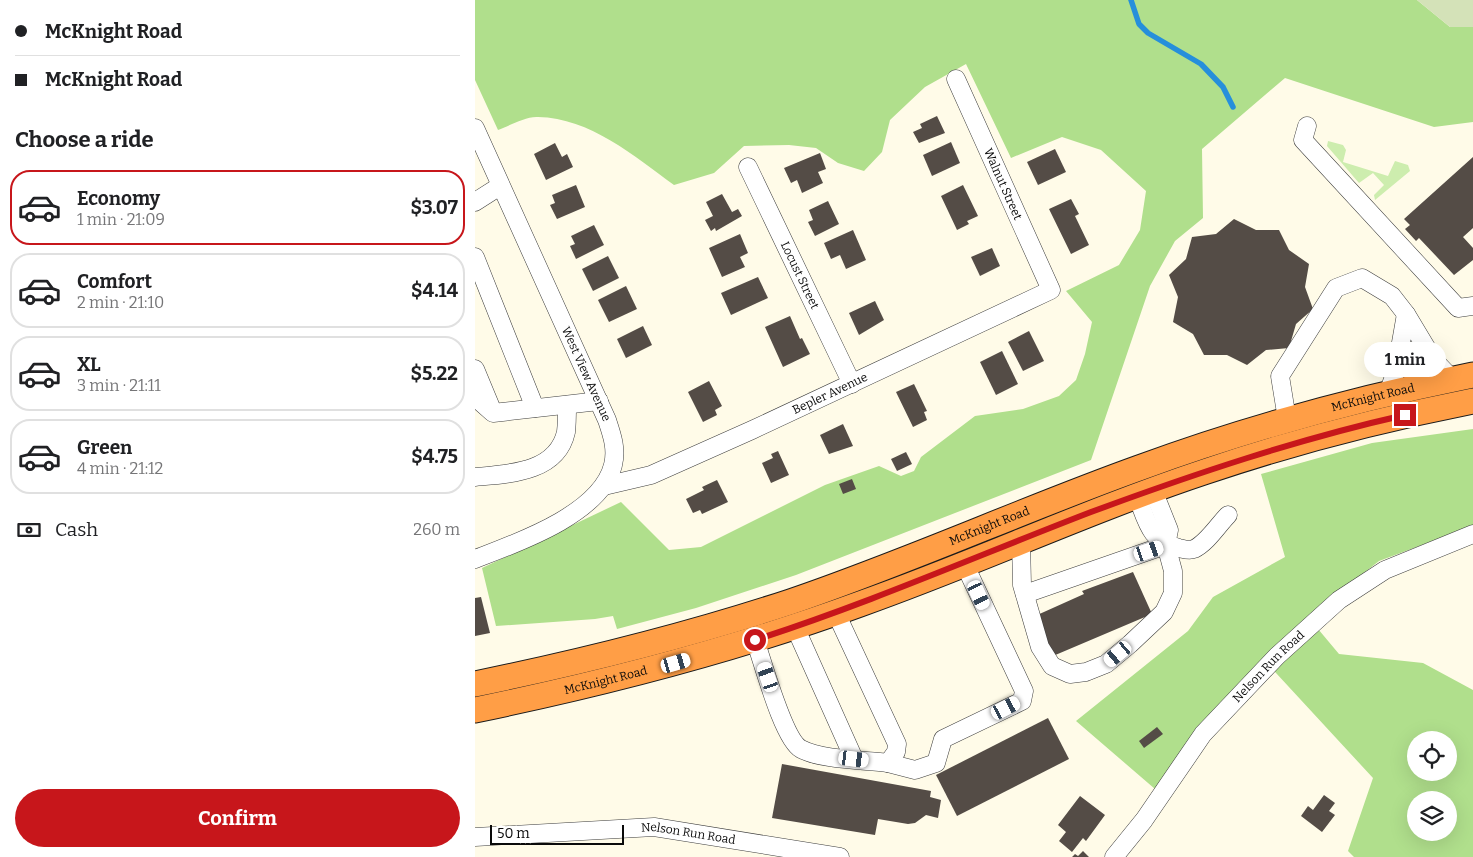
<!DOCTYPE html>
<html lang="en">
<head>
<meta charset="utf-8">
<style>
	:root { --surface:#fff; --page:#f6f6f6; --text:#202124; --muted:#757577; --line:#e0e0e0; --accent:#c7161b }
	body { margin:0; font-family:Bitter,serif; background:var(--page); color:var(--text); height:100vh; display:flex; flex-direction:column; font-size:19px; white-space:nowrap }
	* { box-sizing:border-box; margin:0 }
	p { font-size:16px; color:var(--muted) }
	.icon { flex:none; width:28px; height:28px; fill:none; stroke:currentColor; stroke-width:2; stroke-linecap:round; stroke-linejoin:round }
	.map { position:relative; flex:1; overflow:hidden }
	.panel { display:flex; flex-direction:column; background:var(--surface); width:475px }
	.panel>* { flex:none }
	.guide { display:grid; align-content:center; height:110px; padding:0 15px; background:var(--surface) }
	.fabs { position:absolute; left:932px; top:731px; display:grid; gap:10px }
	.fabs a { display:grid; place-items:center; width:50px; height:50px; border-radius:50%; background:var(--surface); box-shadow:0 5px 20px #0002; font-size:25px }
	.scale { position:absolute; left:15px; bottom:12px; width:134px; box-sizing:border-box; padding-left:5px; border:2px solid #0a0a0a; border-top:0; font-size:14px; line-height:18px; white-space:nowrap; color:#0a0a0a; -webkit-text-stroke:4px #fff; paint-order:stroke }
	.end { position:absolute; width:22px; height:22px; margin:-11px; border:6px solid #c7161b; background:#fff; box-shadow:0 0 0 2px #fff }
	.from { border-radius:50% }
	.bubble { position:absolute; height:35px; border-radius:18px; background:var(--surface); box-shadow:0 5px 20px #0002; font-size:16px; font-weight:700; line-height:35px; text-align:center }
	.car { position:absolute; width:15px; height:30px; margin:-15px -8px; border-radius:6px; box-shadow:0 0 4px 1px #0007; background:linear-gradient(#fff 24%,#345 0 40%,#fff 0 76%,#345 0 86%,#fff 0) }
	.guide b { display:flex; align-items:center; gap:18px; height:48px; font-size:19px }
	.guide b+b { border-top:1px solid var(--line) }
	.guide i { width:12px; height:12px; background:var(--text) }
	ul { padding:0; list-style:none }
	li { display:flex; align-items:center; gap:15px; height:75px; margin:0 10px 8px; padding:0 5px; border:2px solid var(--line); border-radius:20px }
	li div { flex:1 }
	li b { display:block; font-size:19px }
	li em { font-style:normal; font-weight:700 }
	li.selected { border-color:var(--accent) }
	li>.icon { width:45px; height:45px; stroke-width:1.5 }
	h2 { padding:0 15px; font-size:22px; line-height:60px }
	.pay { display:flex; align-items:center; gap:12px; height:55px; padding:0 15px; font-size:19px }
	.pay p { margin-inline-start:auto }
	.action { display:flex; gap:10px; margin-top:auto; padding:10px 15px }
	.action a { flex:1; height:58px; border-radius:30px; background:var(--accent); color:#fff; font-size:20px; font-weight:700; line-height:58px; text-align:center }
	main { display:flex; flex:1; min-height:0 }
	.map>svg:first-child { display:block }
	.green { fill:#cdedae }
	.forest { fill:#b0df8c; fill-rule:evenodd }
	.cemetery { fill:#d4e2b8 }
	.lines { fill:none; stroke-linecap:round; stroke-linejoin:round }
	.stream { stroke:#268fdb; stroke-width:5.5 }
	.building { fill:#544c46 }
	.minor-casing { stroke:#3d3d3d; stroke-width:19 }
	.highway-casing { stroke:#1b1b1b; stroke-width:27 }
	.minor { stroke:#fff; stroke-width:18 }
	.highway { stroke:#ff9e46; stroke-width:25 }
	.route { stroke:#c7161b; stroke-width:6 }
	.labels { text-anchor:middle; stroke-width:5; stroke-linejoin:round; paint-order:stroke }
	.street-label { font-size:12px; fill:#0a0a0a; stroke:#fff }
</style>
</head>
<body>
<main>
<section class="panel">
<div class="guide">
<b><i class="from"></i>McKnight Road</b>
<b><i></i>McKnight Road</b>
</div>
<h2>Choose a ride</h2>
<ul>
<li class="selected"><svg class="icon" aria-label="car" viewBox="0 0 24 24"><path d="M5 17H2v-5l4-1 3-4h7l3 4 3 1v5h-3M9 17h6M6 11h13"/><circle cx="7" cy="17" r="2"/><circle cx="17" cy="17" r="2"/></svg><div><b>Economy</b><p>1 min · 21:09</p></div><em>$3.07</em></li>
<li><svg class="icon" aria-label="car" viewBox="0 0 24 24"><path d="M5 17H2v-5l4-1 3-4h7l3 4 3 1v5h-3M9 17h6M6 11h13"/><circle cx="7" cy="17" r="2"/><circle cx="17" cy="17" r="2"/></svg><div><b>Comfort</b><p>2 min · 21:10</p></div><em>$4.14</em></li>
<li><svg class="icon" aria-label="car" viewBox="0 0 24 24"><path d="M5 17H2v-5l4-1 3-4h7l3 4 3 1v5h-3M9 17h6M6 11h13"/><circle cx="7" cy="17" r="2"/><circle cx="17" cy="17" r="2"/></svg><div><b>XL</b><p>3 min · 21:11</p></div><em>$5.22</em></li>
<li><svg class="icon" aria-label="car" viewBox="0 0 24 24"><path d="M5 17H2v-5l4-1 3-4h7l3 4 3 1v5h-3M9 17h6M6 11h13"/><circle cx="7" cy="17" r="2"/><circle cx="17" cy="17" r="2"/></svg><div><b>Green</b><p>4 min · 21:12</p></div><em>$4.75</em></li>
</ul>
<div class="pay"><svg class="icon" aria-label="cash" viewBox="0 0 24 24"><path d="M3 7h18v10H3z"/><circle cx="12" cy="12" r="2"/></svg>Cash<p>260 m</p></div>
<div class="action"><a>Confirm</a></div>
</section>
<div class="map">
<svg width="998" height="857" viewBox="0 0 998 857">
	<rect width="100%" height="100%" fill="#fffbe8"/>
	<polygon class="green" points="853,141 868,145 871,150 868,162 913,176 920,161 933,165 935,171 900,200 899,195 909,185 898,173 884,183 852,146"/>
	<g class="forest">
		<path d="M 0,0 L 942,0 L 975,27 L 998,27 L 998,122 L 959,127 L 810,78 L 727,149 L 728,218 L 700,241 L 675,286 L 616,460 L 321,575 L 221,608 L 142,629 L 138,616 L 120,619 L 21,626 L 7,568 L 146,502 L 194,550 L 226,547 L 350,485 L 404,466 L 426,476 L 439,471 L 446,457 L 500,416 L 548,409 L 584,396 L 601,380 L 610,354 L 617,322 L 591,291 L 644,265 L 665,230 L 671,191 L 626,150 L 587,137 L 536,158 L 491,64 L 450,87 L 415,120 L 407,152 L 389,171 L 363,163 L 341,148 L 314,145 L 269,146 L 239,173 L 199,185 C 159,156 115,118 63,117 C 51,116 34,126 23,130 L 0,80 Z"/>
		<path d="M 998,429 L 998,526 L 904,561 L 833,617 L 864,654 L 948,663 L 998,690 L 998,857 L 879,857 L 873,851 L 898,778 L 788,659 L 680,789 L 601,721 L 713,631 L 738,597 L 810,557 L 786,474 L 897,443 ZM 941,740 L 974,740 L 974,772 L 941,772 ZM 941,800 L 974,800 L 974,832 L 941,832 Z"/>
	</g>
	<polygon class="cemetery" points="942,0 998,0 998,27 975,27"/>
	<g class="lines">
		<polyline class="stream" points="656,0 664,24 673,33 726,64 748,87 758,107"/>
	</g>
	<g class="building">
		<polygon points="462,116 470,133 444,143 438,132 447,128 445,124"/>
		<polygon points="476,142 485,163 457,176 448,155"/>
		<polygon points="80,143 87,157 92,154 98,167 71,180 59,154"/>
		<polygon points="580,149 591,172 563,185 552,162"/>
		<polygon points="345,153 351,169 343,172 348,183 327,193 322,180 316,183 309,168"/>
		<polygon points="998,157 998,228 988,237 998,248 998,260 979,275 944,238 941,241 930,229 935,225 929,219"/>
		<polygon points="101,185 110,207 82,219 75,205 80,203 77,195"/>
		<polygon points="488,185 503,216 492,221 494,224 482,230 466,196"/>
		<polygon points="247,194 257,212 263,209 267,216 241,231 240,228 236,231 230,220 238,216 231,202"/>
		<polygon points="596,199 604,214 600,216 614,245 596,254 574,209"/>
		<polygon points="353,201 364,224 340,236 333,222 338,220 334,210"/>
		<polygon points="759,219 781,230 804,230 814,250 834,264 830,287 838,309 821,324 814,348 791,350 772,365 752,355 729,355 718,334 698,322 703,297 694,275 711,259 717,237 741,234"/>
		<polygon points="119,225 129,245 101,259 95,246 100,244 96,236"/>
		<polygon points="378,230 391,260 371,269 365,255 356,259 349,243"/>
		<polygon points="265,234 273,253 265,257 270,267 247,277 234,248"/>
		<polygon points="517,248 525,266 505,276 496,257"/>
		<polygon points="133,256 144,278 118,291 107,269"/>
		<polygon points="283,277 293,298 256,315 246,293"/>
		<polygon points="151,286 162,309 134,322 123,300"/>
		<polygon points="400,301 409,320 384,335 374,313"/>
		<polygon points="315,316 325,339 327,338 335,354 308,367 290,327"/>
		<polygon points="168,326 177,345 151,358 142,339"/>
		<polygon points="554,331 569,361 548,371 533,342"/>
		<polygon points="527,351 543,384 521,395 505,362"/>
		<polygon points="234,381 247,406 240,410 242,415 228,422 213,392"/>
		<polygon points="439,384 452,411 449,412 452,420 438,427 421,392"/>
		<polygon points="368,424 378,446 354,454 345,435"/>
		<polygon points="303,451 314,475 296,483 287,463 298,458 296,454"/>
		<polygon points="431,452 437,464 422,471 416,459"/>
		<polygon points="377,479 381,489 368,494 364,484"/>
		<polygon points="242,480 253,502 227,514 225,510 218,513 211,499 229,490 227,487"/>
		<polygon points="658,572 677,614 578,656 560,616 609,594 607,591"/>
		<polygon points="6,597 15,633 0,636 0,598"/>
		<polygon points="573,718 594,759 482,816 461,775"/>
		<polygon points="682,727 688,734 669,748 664,741"/>
		<polygon points="307,764 456,791 455,797 466,800 463,818 451,815 440,823 433,824 403,819 400,835 297,818"/>
		<polygon points="849,795 860,803 854,811 860,815 847,832 826,816 833,806 838,810"/>
		<polygon points="605,796 630,815 611,841 608,838 597,852 584,841 591,832 583,825"/>
		<polygon points="608,851 614,857 597,857 600,854 603,856"/>
	</g>
	<g class="lines">
		<defs>
			<g id="minor">
				<polyline points="832,126 828,140 983,308 998,306"/>
				<path id="s1" d="M 0,128 L 132,420 C 137,435 142,449 138,465 C 126,514 42,543 0,559"/>
				<path id="s2" d="M 273,167 L 377,384"/>
				<polyline points="0,202 25,186"/>
				<polyline points="0,257 60,408"/>
				<polyline points="0,369 17,410"/>
				<polyline points="913,393 921,371 931,314 958,359 977,379"/>
				<polyline points="0,397 18,413 124,401"/>
				<polyline points="812,419 805,376 861,288 887,278 917,296 931,314"/>
				<path d="M 0,477 C 33,474 82,473 91,432 C 92,424 92,414 92,405"/>
				<path id="s3" d="M 129,486 L 176,475 L 277,430 L 576,290 L 481,79"/>
				<path d="M 662,496 C 672,521 674,541 704,548 C 709,549 714,551 719,549 C 732,543 743,525 753,515"/>
				<polyline points="546,541 547,585 565,647 577,666 595,674 611,672 631,664 655,644 689,612 698,593 698,571 691,545 694,530 678,490"/>
				<polyline points="550,594 691,545"/>
				<polyline points="320,627 379,759"/>
				<path d="M 280,640 C 288,662 308,739 326,749 C 347,760 388,760 413,763 L 421,752 L 422,744 L 361,613"/>
				<polyline points="413,763 440,770 461,763 468,739 547,701 549,691 489,563"/>
				<path id="s4" d="M 0,837 L 179,827 L 365,857"/>
				<path id="s5" d="M 639,857 L 669,820 L 728,734 L 802,656 L 864,600 L 910,570 L 998,534"/>
			</g>
			<g id="highway">
				<path id="s6" d="M 0,684 C 107,662 212,636 315,602 C 433,562 547,510 664,468 C 773,428 884,398 998,375"/>
				<path id="s7" d="M 0,710 C 131,683 259,650 385,604 C 501,563 612,511 729,472 C 817,442 907,419 998,401"/>
			</g>
		</defs>
		<use href="#minor" class="minor-casing"/>
		<use href="#highway" class="highway-casing"/>
		<use href="#minor" class="minor"/>
		<use href="#highway" class="highway"/>
	</g>
	<g class="lines">
		<path class="route" d="M 280,640 C 395,603 504,555 616,512 C 719,474 823,439 930,415"/>
	</g>
	<g class="labels">
		<g class="street-label">
			<text transform="translate(528 184) rotate(66)" y="4">Walnut Street</text>
			<text dy="4" stroke="none"><textPath href="#s2" startOffset="120">Locust Street</textPath></text>
			<text dy="4" stroke="none"><textPath href="#s1" startOffset="270">West View Avenue</textPath></text>
			<text dy="4" stroke="none"><textPath href="#s3" startOffset="245">Bepler Avenue</textPath></text>
			<text dy="4" stroke="none"><textPath href="#s6" startOffset="944">McKnight Road</textPath></text>
			<text dy="4" stroke="none"><textPath href="#s6" startOffset="539">McKnight Road</textPath></text>
			<text dy="4" stroke="none"><textPath href="#s5" startOffset="246">Nelson Run Road</textPath></text>
			<text dy="4" stroke="none"><textPath href="#s7" startOffset="134">McKnight Road</textPath></text>
			<text dy="4" stroke="none"><textPath href="#s4" startOffset="214">Nelson Run Road</textPath></text>
		</g>
	</g>
</svg>
<div class="fabs">
<a><svg class="icon" aria-label="locate" viewBox="0 0 24 24"><circle cx="12" cy="12" r="6"/><path d="M12 2v4M12 18v4M2 12h4M18 12h4"/></svg></a>
<a><svg class="icon" aria-label="layers" viewBox="0 0 24 24"><path d="M12 4l9 5-9 5-9-5zM3 14l9 5 9-5"/></svg></a>
</div>
<div class="scale">50 m</div>
<i class="end from" style="left:280px;top:640px"></i>
<i class="end" style="left:930px;top:415px"></i>
<div class="bubble" style="left:889px;top:342px;width:82px">1 min</div>
<i class="car" style="left:674px;top:551px;rotate:71deg"></i>
<i class="car" style="left:504px;top:595px;rotate:155deg"></i>
<i class="car" style="left:643px;top:654px;rotate:230deg"></i>
<i class="car" style="left:201px;top:663px;rotate:74deg"></i>
<i class="car" style="left:293px;top:677px;rotate:341deg"></i>
<i class="car" style="left:531px;top:708px;rotate:63deg"></i>
<i class="car" style="left:379px;top:759px;rotate:97deg"></i>
</div>
</main>
</body>
</html>
